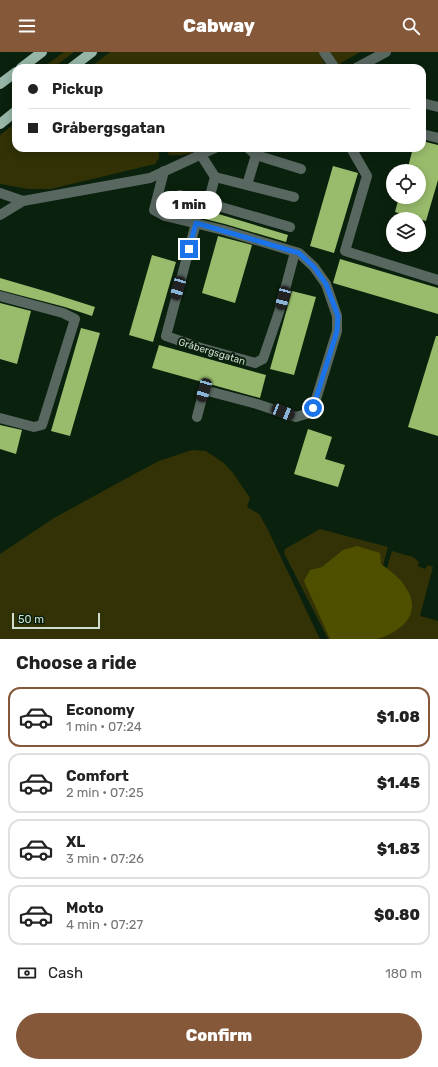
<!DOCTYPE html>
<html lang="en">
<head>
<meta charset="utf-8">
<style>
	:root { --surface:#fff; --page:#f6f6f6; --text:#222; --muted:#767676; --line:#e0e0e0; --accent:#85583a }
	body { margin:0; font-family:Rubik,sans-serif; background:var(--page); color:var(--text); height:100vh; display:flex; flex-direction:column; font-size:15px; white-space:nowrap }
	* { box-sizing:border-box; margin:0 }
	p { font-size:13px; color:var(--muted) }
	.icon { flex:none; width:22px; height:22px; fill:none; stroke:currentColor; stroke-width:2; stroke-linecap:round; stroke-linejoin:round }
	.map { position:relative; height:587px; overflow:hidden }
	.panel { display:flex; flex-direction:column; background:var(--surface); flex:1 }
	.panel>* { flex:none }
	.hud { position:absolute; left:12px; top:12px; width:414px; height:88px; border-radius:12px; box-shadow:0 2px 10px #0003; display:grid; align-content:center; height:88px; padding:0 16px; background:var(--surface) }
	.buttons { position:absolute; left:386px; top:112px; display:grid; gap:8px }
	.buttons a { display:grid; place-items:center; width:40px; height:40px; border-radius:50%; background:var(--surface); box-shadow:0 2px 10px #0003; font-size:20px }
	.scale { position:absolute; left:12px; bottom:10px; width:88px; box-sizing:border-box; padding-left:4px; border:2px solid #d0ded1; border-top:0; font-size:11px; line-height:14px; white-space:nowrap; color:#d0ded1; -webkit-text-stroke:3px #0a210d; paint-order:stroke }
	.end { position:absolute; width:18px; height:18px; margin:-9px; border:5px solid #1a73e8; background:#fff; box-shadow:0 0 0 2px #fff }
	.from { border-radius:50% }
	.bubble { position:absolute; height:28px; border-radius:14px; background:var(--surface); box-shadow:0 2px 10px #0003; font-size:13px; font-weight:800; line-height:28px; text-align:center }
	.car { position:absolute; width:12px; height:24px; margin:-12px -6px; border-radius:5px; box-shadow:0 0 3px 1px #0007; background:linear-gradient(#222 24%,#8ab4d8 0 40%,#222 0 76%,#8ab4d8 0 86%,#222 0) }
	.hud b { display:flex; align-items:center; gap:14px; height:38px; font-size:15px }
	.hud b+b { border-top:1px solid var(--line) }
	.hud i { width:10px; height:10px; background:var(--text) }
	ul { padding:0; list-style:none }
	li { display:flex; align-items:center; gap:12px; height:60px; margin:0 8px 6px; padding:0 8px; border:2px solid var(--line); border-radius:12px }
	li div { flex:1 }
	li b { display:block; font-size:15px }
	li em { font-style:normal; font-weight:800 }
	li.on { border-color:var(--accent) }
	li>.icon { width:36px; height:36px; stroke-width:1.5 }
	h2 { padding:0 16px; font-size:18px; line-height:48px }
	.pay { display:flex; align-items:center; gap:10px; height:44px; padding:0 16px; font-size:15px }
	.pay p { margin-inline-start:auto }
	.cta { display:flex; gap:8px; margin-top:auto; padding:8px 16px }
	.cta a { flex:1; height:46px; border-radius:24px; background:var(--accent); color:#fff; font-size:16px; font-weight:800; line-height:46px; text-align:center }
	header { display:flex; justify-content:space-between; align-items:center; height:52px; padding:0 16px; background:var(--accent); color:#fff; font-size:18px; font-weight:800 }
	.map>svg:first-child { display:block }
	.green { fill:#323206 }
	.forest { fill:#4f4f00 }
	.building { fill:#99bc6c }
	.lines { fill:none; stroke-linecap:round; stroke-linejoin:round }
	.minor { stroke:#596761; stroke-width:10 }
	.major { stroke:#97b6a8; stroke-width:10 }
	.route { stroke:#1a73e8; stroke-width:5 }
	.labels { text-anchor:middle; stroke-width:4; stroke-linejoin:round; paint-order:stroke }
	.street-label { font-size:10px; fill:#d0ded1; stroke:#0a210d }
</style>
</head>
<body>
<header><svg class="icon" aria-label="menu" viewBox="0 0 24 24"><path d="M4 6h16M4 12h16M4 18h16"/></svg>Cabway<svg class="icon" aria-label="search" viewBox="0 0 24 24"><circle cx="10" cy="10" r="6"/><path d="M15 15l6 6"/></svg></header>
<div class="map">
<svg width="438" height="587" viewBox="0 0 438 587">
	<rect width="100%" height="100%" fill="#0a210d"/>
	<g class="green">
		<polygon points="64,0 74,0 53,16 42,16"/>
		<polygon points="110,0 319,0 327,16 89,16"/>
		<polygon points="330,0 360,0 338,13"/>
		<polygon points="16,71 16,96 159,96 159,106 155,112 51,137 28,137 0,132 0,83"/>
		<path d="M 166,96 L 203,96 C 192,102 181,104 169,103 Z"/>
		<polygon points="192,398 206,399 224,411 233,421 250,446 247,455 259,462 267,476 320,587 0,587 0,502 54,466 138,420 159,409"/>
		<polygon points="320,477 388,495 363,587 328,587 284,501 285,497"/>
		<polygon points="392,499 413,505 419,510 418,514 425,517 428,513 433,515 420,564 438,569 438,587 366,587"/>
	</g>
	<path class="forest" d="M 357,494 L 380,501 L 381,512 C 388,517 396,523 402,530 C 424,558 407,577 378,587 L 330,587 L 304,529 L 310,518 L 322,515 L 343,498 Z"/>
	<g class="building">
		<polygon points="422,89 438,93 438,128 426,169 395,160 399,145 419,145 419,119 407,119 413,96 422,96"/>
		<polygon points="333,114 358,121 334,201 310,194"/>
		<polygon points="175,149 288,183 286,190 225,172 172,159"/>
		<polygon points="218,184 252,193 235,251 202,241"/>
		<polygon points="152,203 176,210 153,290 129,283"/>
		<polygon points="340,207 438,236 438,262 333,231"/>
		<polygon points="0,226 48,240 95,255 92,264 65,255 0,238"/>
		<polygon points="292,239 316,245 294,323 270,317"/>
		<polygon points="0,251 31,259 17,312 0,307"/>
		<polygon points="81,276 100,281 70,384 51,379"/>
		<polygon points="436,284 438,284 438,384 408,375"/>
		<polygon points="159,293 266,323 260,346 152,316"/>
		<polygon points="0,373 22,378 16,402 0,397"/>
		<polygon points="308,377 332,385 325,407 345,413 338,435 294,422"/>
	</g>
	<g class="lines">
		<g class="minor">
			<polyline points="324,0 335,16"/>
			<polyline points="356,16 386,0"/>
			<polyline points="422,51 438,55"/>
			<polyline points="422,82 438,86"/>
			<polyline points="248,96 256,103 301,117"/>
			<polyline points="351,96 367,124 345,199 438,228"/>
			<polyline points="201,103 215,125 208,151"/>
			<polyline points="164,119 154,158 165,164 223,178 299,201 314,215 326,232 337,264 337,279 317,344 313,355 306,362 296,365 257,352 204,338 197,365"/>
			<polyline points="215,125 294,145"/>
			<polyline points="247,133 256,103"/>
			<polyline points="0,141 23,149"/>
			<polyline points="180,143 290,175"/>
			<polyline points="0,163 23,149 150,126 215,96"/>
			<polyline points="196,171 166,284 201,296 255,311 263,307 279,260 295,200"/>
			<polyline points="0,244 63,261 75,267 42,373 34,375 0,366"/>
		</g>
		<g class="major">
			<polyline points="21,16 42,0"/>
			<polyline points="71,16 92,0"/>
			<polyline points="0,32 16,20"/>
			<polyline points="0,72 16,59"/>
		</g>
	</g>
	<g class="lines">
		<polyline class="route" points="189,197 196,171 299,201 314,215 326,232 338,264 337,279 313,356"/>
	</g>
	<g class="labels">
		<g class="street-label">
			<text transform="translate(212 299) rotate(17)" y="4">Gråbergsgatan</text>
		</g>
	</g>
</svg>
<div class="buttons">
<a><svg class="icon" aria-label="locate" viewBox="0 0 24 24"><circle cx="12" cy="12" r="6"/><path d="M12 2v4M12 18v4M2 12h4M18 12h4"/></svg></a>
<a><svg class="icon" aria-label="layers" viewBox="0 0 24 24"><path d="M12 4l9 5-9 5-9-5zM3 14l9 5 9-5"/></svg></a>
</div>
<div class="scale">50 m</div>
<i class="end from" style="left:313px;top:356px"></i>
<i class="end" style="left:189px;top:197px"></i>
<div class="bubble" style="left:156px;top:139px;width:66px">1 min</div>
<i class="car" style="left:178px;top:236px;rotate:196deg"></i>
<i class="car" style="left:283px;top:246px;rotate:195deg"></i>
<i class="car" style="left:204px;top:338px;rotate:196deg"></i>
<i class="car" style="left:283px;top:360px;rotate:112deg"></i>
<div class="hud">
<b><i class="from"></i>Pickup</b>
<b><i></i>Gråbergsgatan</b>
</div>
</div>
<section class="panel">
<h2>Choose a ride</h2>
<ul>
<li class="on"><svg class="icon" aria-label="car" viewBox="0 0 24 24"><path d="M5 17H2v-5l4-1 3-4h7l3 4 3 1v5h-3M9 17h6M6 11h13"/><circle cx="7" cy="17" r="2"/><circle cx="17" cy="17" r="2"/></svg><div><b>Economy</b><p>1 min · 07:24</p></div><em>$1.08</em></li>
<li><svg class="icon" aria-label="car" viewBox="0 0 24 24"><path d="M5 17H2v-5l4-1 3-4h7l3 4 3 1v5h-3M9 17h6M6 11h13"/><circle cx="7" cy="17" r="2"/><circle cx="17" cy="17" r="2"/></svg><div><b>Comfort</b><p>2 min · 07:25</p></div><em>$1.45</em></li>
<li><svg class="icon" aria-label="car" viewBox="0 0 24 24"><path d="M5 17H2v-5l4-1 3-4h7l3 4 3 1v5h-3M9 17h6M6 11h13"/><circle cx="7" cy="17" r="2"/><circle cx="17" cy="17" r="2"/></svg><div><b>XL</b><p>3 min · 07:26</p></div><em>$1.83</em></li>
<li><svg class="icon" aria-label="car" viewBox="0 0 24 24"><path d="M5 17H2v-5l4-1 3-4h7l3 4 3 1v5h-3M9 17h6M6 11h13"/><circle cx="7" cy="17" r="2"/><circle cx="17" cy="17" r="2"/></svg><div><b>Moto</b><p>4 min · 07:27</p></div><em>$0.80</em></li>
</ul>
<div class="pay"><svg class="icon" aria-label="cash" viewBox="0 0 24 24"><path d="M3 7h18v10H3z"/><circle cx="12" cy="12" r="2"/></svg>Cash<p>180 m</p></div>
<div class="cta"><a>Confirm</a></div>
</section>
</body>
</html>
